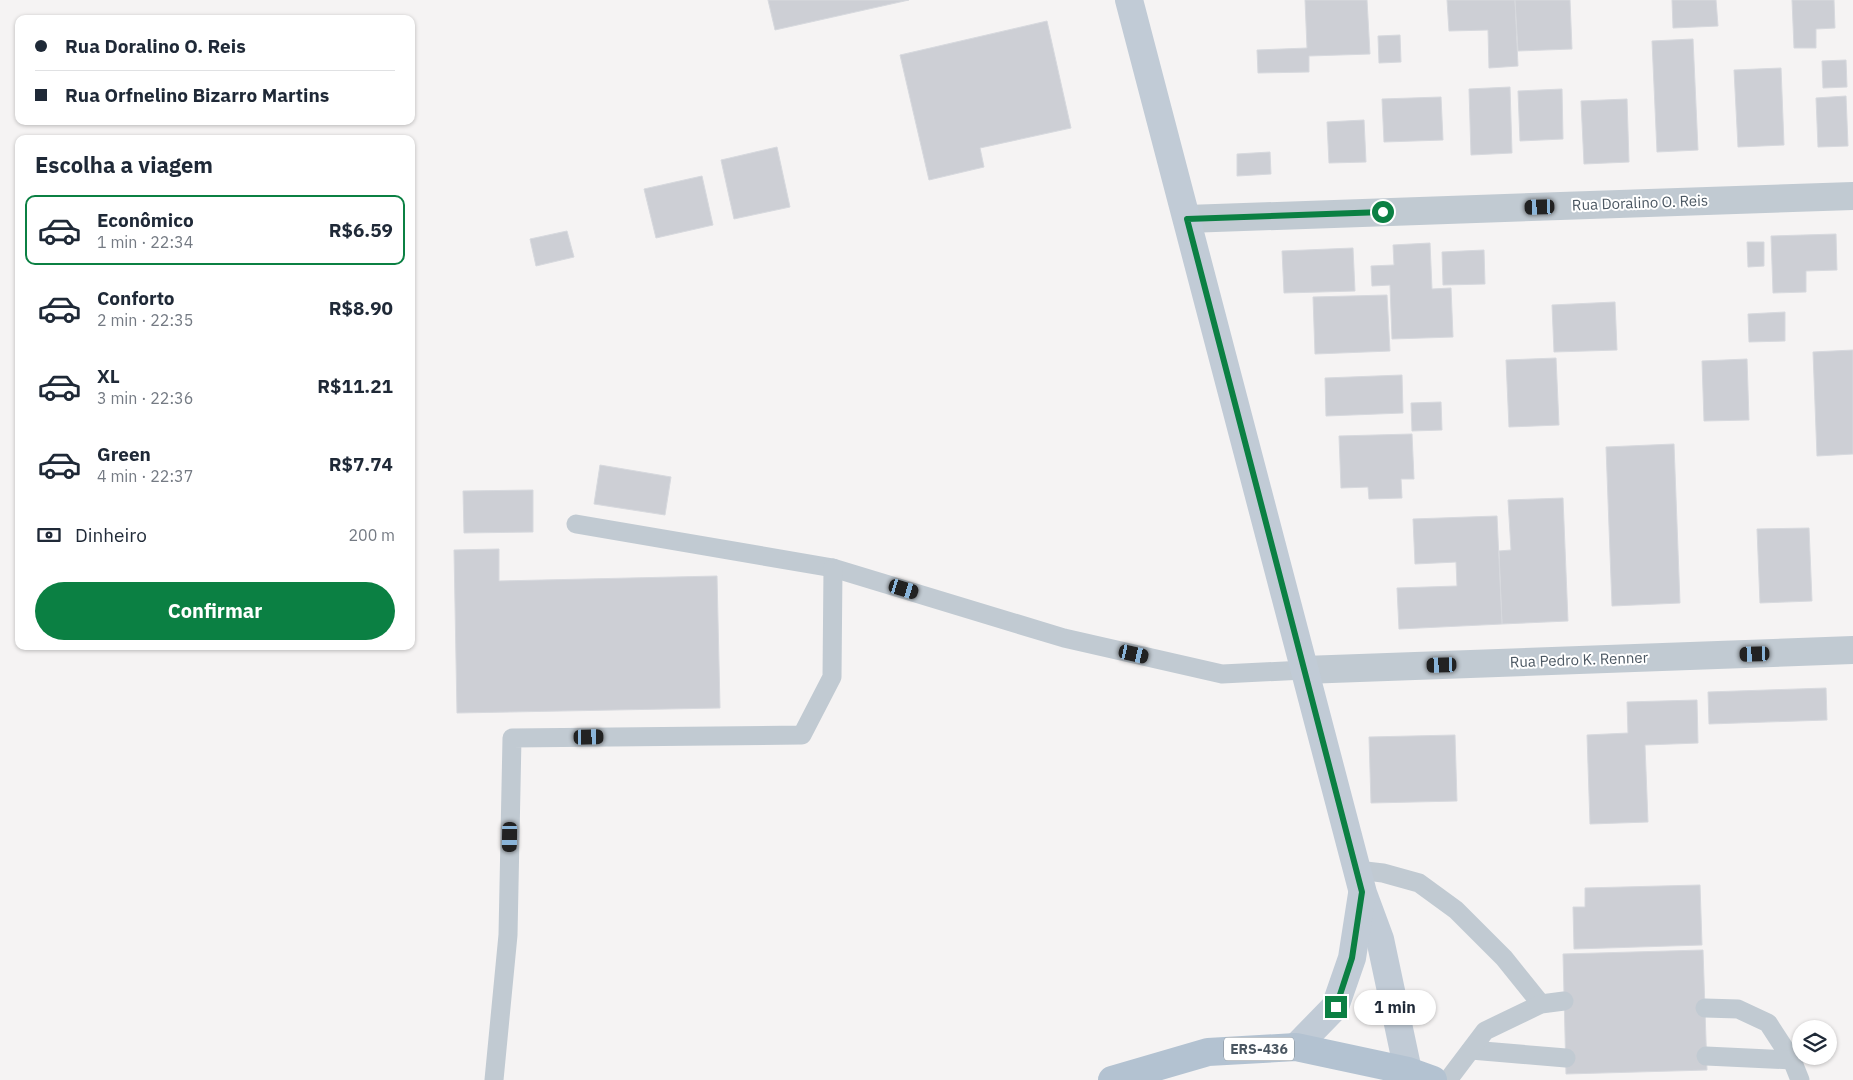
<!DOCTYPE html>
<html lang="pt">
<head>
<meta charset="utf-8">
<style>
	:root { --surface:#fff; --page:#f6f6f7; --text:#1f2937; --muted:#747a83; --line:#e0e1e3; --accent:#0b8043 }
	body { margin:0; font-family:"IBM Plex Sans",sans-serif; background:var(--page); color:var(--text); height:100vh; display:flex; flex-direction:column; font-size:19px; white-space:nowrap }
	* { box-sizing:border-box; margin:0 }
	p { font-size:16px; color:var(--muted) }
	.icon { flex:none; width:28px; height:28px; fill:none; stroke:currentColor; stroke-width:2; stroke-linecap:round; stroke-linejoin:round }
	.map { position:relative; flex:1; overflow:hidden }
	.sheet { position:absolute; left:15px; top:135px; width:400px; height:515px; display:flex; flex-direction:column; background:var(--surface); border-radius:10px; box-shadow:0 1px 4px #0004 }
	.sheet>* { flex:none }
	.banner { position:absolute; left:15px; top:15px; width:400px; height:110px; border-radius:10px; box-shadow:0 1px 4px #0004; display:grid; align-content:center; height:110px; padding:0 20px; background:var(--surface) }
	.buttons { position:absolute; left:1792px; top:1020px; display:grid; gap:10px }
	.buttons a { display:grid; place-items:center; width:45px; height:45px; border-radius:50%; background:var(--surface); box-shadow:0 1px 4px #0004; font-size:25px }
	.end { position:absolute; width:22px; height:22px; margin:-11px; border:6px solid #0b8043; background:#fff; box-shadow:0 0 0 2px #fff }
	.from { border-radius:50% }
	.bubble { position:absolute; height:35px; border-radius:18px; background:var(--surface); box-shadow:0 1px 4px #0004; font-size:16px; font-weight:700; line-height:35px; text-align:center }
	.car { position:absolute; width:15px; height:30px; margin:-15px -8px; border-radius:6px; box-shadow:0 0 4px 1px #0007; background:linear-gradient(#222 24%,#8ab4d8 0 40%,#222 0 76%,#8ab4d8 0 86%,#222 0) }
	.banner b { display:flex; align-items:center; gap:18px; height:48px; font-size:19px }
	.banner b+b { border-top:1px solid var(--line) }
	.banner i { width:12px; height:12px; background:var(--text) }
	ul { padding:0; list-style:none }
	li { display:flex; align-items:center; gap:15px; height:70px; margin:0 10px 8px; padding:0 10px; border:2px solid transparent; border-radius:10px }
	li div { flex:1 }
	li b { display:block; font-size:19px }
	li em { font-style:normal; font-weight:700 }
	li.current { border-color:var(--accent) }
	li>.icon { width:45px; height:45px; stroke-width:1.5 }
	h2 { padding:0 20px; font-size:22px; line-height:60px }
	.pay { display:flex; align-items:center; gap:12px; height:55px; padding:0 20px; font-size:19px }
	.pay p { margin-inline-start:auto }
	.primary-button { display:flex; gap:10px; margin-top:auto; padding:10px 20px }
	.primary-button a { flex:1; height:58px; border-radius:30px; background:var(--accent); color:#fff; font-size:20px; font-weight:700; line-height:58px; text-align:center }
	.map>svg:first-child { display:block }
	.building { fill:#cdcfd5; stroke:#d7d9de }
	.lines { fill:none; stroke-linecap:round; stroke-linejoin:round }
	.lane { stroke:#c1cad2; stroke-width:19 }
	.street { stroke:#c1cad2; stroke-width:28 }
	.secondary { stroke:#c1cbd6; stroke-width:28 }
	.primary { stroke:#b3c2d1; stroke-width:28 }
	.route { stroke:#0b8043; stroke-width:6 }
	.labels { text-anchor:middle; stroke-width:4; stroke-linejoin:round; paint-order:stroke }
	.shield { fill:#fff; stroke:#808990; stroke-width:1 }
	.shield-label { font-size:14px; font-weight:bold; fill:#4a5661 }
	.street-label { font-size:15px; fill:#4a5661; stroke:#fff }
</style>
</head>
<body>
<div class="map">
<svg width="1853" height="1080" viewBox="0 0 1853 1080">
	<rect width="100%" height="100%" fill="#f5f3f3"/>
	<g class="building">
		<polygon points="768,0 909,0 775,30"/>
		<polygon points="1305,0 1367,0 1370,54 1309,56 1309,72 1258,73 1257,50 1307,48"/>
		<polygon points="1447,0 1515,0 1518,66 1489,68 1488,30 1449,31"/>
		<polygon points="1515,0 1570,0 1572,49 1518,51"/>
		<polygon points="1672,0 1716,0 1718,26 1673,28"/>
		<polygon points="1792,0 1834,0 1835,28 1816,29 1816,48 1794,48"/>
		<polygon points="1047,21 1071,128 980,148 984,167 929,180 900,55"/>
		<polygon points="1400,35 1401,62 1379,63 1378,36"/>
		<polygon points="1693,39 1698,150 1657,152 1652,41"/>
		<polygon points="1846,60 1847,87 1823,88 1822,61"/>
		<polygon points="1781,68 1784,145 1738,147 1734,70"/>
		<polygon points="1510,87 1512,153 1471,155 1469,89"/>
		<polygon points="1562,89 1563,139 1520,141 1518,91"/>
		<polygon points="1846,96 1848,146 1818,147 1816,98"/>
		<polygon points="1441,97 1443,140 1384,142 1382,99"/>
		<polygon points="1627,99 1629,162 1584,164 1581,101"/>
		<polygon points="1364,120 1366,162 1329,163 1327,122"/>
		<polygon points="777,147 790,207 734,219 721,160"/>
		<polygon points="1270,152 1271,174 1237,176 1237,154"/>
		<polygon points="702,176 713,225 656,238 644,189"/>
		<polygon points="567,231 574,257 536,266 530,239"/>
		<polygon points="1836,234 1837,270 1806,271 1806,292 1773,293 1771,236"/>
		<polygon points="1747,242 1764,242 1764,266 1748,267"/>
		<polygon points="1430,243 1432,289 1451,288 1453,337 1392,339 1390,285 1372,286 1371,266 1394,265 1393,245"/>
		<polygon points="1353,248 1355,291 1284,293 1282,251"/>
		<polygon points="1484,250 1485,284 1443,285 1442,252"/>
		<polygon points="1387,295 1390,351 1315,354 1313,297"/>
		<polygon points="1615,302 1617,350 1554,352 1552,305"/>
		<polygon points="1785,312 1785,341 1749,342 1748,314"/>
		<polygon points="1853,350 1853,454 1817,456 1813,352"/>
		<polygon points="1556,358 1559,425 1509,427 1506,360"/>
		<polygon points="1747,359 1749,420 1704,421 1702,361"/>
		<polygon points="1402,375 1403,413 1326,416 1325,378"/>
		<polygon points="1441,402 1442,430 1412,431 1411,403"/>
		<polygon points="1412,434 1414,479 1401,479 1402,498 1369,499 1368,487 1341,488 1339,436"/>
		<polygon points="1674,444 1680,603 1612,606 1606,447"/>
		<polygon points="600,465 671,477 665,515 594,504"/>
		<polygon points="533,490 533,532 464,533 463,491"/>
		<polygon points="1563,498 1568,621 1502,624 1499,551 1511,550 1508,500"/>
		<polygon points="1497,516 1502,624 1399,629 1397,588 1457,586 1456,562 1415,564 1413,519"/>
		<polygon points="1809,528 1812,601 1760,603 1757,529"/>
		<polygon points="499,549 499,581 717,576 720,708 457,713 454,550"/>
		<polygon points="1826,688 1827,720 1709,724 1708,692"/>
		<polygon points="1697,700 1698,743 1645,745 1648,822 1590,824 1587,735 1628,733 1627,702"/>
		<polygon points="1455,735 1457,801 1371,803 1369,737"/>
		<polygon points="1700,885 1702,945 1574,949 1573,907 1585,907 1585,888"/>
		<polygon points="1703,950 1707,1070 1566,1074 1563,954"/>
	</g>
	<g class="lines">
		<g class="lane">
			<polyline points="576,524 833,568 1064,638 1222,674 1304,670"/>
			<polyline points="1357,870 1383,873 1419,883 1456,910 1504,958 1541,1004"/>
			<polyline points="1705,1008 1738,1009 1768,1023 1792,1060 1800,1080"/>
			<polyline points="1471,1050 1566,1058"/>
			<polyline points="1706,1056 1792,1060"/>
			<polyline points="494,1080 508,935 512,738 802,735 832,677 833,568"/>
			<polyline points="1448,1080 1485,1031 1541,1004 1564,1001"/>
		</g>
		<g class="street">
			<polyline points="1187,219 1853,196"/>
			<polyline points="1304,670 1853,650"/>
		</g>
		<g class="secondary">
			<polyline points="1129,0 1357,870 1363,893 1380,939 1408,1071 1408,1080"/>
			<polyline points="1296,1047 1335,1007 1352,958 1362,894"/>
		</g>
		<polyline class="primary" points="1112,1080 1208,1052 1296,1047 1408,1071 1433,1080"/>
	</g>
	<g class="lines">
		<polyline class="route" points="1336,1007 1352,958 1362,892 1187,219 1383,212"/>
	</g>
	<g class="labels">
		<rect class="shield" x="1224" y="1037.5" width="70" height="23" rx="4"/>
		<g class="shield-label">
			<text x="1259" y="1054">ERS-436</text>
		</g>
		<g class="street-label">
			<text transform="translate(1640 203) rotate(-2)" y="5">Rua Doralino O. Reis</text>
			<text transform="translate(1579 660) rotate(-2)" y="5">Rua Pedro K. Renner</text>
		</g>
	</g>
</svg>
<div class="buttons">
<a><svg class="icon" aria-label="layers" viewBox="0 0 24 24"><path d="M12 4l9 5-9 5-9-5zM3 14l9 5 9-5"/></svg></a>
</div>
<i class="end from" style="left:1383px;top:212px"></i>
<i class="end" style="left:1336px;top:1007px"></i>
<div class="bubble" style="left:1354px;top:990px;width:82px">1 min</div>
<i class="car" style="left:1540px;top:207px;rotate:268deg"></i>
<i class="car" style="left:904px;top:589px;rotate:107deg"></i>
<i class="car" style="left:1134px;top:654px;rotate:103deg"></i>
<i class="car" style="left:1755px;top:654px;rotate:268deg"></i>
<i class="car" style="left:1442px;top:665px;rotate:268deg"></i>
<i class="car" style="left:589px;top:737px;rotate:89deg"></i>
<i class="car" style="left:510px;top:837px;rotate:181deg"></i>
<div class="banner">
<b><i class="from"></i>Rua Doralino O. Reis</b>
<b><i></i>Rua Orfnelino Bizarro Martins</b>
</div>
<section class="sheet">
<h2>Escolha a viagem</h2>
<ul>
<li class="current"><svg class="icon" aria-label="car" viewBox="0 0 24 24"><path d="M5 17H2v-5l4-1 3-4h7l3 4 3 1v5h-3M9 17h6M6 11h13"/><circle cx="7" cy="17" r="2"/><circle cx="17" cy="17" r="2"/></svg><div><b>Econômico</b><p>1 min · 22:34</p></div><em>R$6.59</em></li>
<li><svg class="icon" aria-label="car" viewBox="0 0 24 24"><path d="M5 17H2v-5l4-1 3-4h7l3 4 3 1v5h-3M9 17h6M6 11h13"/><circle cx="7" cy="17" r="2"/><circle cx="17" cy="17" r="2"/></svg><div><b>Conforto</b><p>2 min · 22:35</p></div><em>R$8.90</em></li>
<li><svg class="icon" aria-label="car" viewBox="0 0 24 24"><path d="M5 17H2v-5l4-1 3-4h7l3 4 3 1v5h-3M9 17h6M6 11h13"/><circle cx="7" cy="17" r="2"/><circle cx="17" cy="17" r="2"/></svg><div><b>XL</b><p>3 min · 22:36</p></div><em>R$11.21</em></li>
<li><svg class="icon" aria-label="car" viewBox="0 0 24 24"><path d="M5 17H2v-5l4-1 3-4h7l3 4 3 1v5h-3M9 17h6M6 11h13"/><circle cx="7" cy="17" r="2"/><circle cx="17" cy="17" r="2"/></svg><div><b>Green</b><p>4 min · 22:37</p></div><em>R$7.74</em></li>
</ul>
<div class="pay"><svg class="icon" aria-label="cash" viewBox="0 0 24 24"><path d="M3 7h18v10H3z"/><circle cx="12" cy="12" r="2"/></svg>Dinheiro<p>200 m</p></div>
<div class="primary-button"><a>Confirmar</a></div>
</section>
</div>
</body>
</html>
